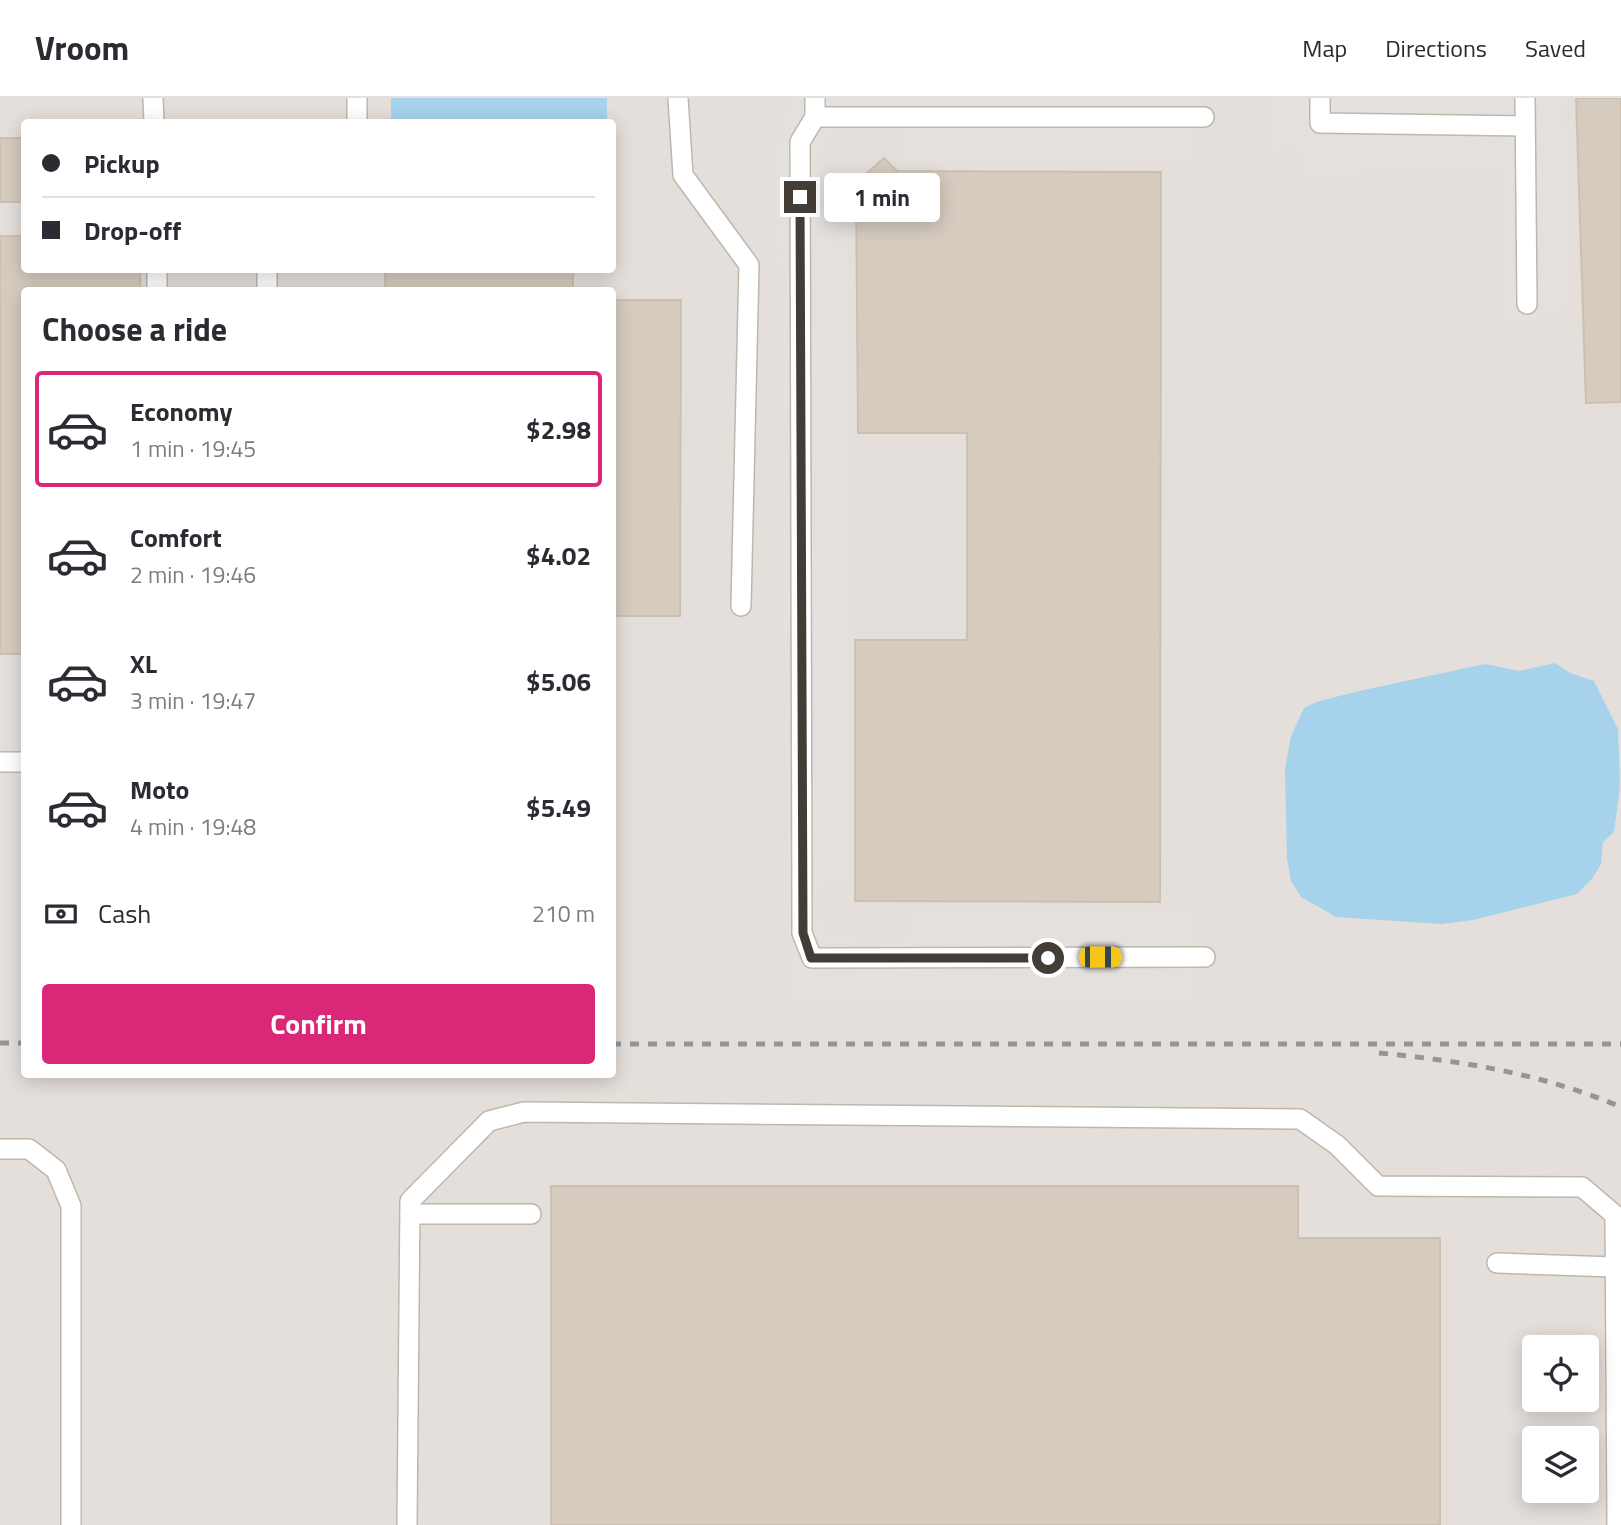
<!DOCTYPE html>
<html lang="en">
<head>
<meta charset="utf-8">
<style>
	:root { --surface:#fff; --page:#f7f7f7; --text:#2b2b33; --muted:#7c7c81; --line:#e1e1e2; --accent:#db2777 }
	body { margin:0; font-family:"Titillium Web",sans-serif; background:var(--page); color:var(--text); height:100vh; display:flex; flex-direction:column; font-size:26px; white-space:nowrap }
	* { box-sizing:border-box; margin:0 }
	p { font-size:23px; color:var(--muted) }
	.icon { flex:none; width:38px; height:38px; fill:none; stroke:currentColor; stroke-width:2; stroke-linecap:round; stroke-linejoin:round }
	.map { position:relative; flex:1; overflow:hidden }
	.sheet { position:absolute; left:21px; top:189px; width:595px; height:791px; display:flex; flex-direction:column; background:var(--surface); border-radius:7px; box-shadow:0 4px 18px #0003 }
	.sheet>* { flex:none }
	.banner { position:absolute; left:21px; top:21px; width:595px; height:154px; border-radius:7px; box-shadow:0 4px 18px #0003; display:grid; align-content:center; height:154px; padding:0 21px; background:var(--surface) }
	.controls { position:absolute; left:1522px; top:1237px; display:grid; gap:14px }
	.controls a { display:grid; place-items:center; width:77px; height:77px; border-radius:7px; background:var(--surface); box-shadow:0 4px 18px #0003; font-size:35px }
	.end { position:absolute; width:32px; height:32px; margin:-16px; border:9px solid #443d36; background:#fff; box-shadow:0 0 0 4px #fff }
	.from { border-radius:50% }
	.bubble { position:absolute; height:49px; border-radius:7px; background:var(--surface); box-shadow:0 4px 18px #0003; font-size:23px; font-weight:700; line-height:49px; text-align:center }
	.car { position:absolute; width:21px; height:42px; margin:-21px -10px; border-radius:9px; box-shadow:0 0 5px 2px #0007; background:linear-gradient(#f5c518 24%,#345 0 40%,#f5c518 0 76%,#345 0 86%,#f5c518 0) }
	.banner b { display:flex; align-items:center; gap:24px; height:66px; font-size:26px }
	.banner b+b { border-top:2px solid var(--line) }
	.banner i { width:18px; height:18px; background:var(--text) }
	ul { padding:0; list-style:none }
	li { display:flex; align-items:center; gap:21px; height:116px; margin:0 14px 10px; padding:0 7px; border:4px solid transparent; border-radius:7px }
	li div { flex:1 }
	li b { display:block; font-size:26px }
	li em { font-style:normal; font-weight:700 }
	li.current { border-color:var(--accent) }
	li>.icon { width:63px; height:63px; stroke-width:1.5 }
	h2 { padding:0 21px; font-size:32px; line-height:84px }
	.pay { display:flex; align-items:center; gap:18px; height:77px; padding:0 21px; font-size:26px }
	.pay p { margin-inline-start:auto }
	.button { display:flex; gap:14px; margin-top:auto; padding:14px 21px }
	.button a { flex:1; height:80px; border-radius:7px; background:var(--accent); color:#fff; font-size:28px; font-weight:700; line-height:80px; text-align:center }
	header { display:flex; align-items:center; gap:42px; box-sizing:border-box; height:98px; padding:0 35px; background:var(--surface); border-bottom:2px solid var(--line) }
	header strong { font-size:33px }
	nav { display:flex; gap:38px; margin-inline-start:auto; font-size:24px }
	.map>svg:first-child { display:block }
	.industrial { fill:#e4dfdb; fill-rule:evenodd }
	.parking { fill:#e3e0de }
	.water { fill:#a6d3eb }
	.building { fill:#d5cbbf; stroke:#cdc0b0; stroke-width:2 }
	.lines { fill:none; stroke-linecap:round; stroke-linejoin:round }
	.service-casing { stroke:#bfb7ac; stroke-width:22 }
	.service { stroke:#fff; stroke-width:19 }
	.rail { stroke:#959595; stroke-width:5; stroke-dasharray:9 9; stroke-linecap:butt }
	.route { stroke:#443d36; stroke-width:9 }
</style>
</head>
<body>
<header>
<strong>Vroom</strong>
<nav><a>Map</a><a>Directions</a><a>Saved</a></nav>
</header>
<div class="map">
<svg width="1621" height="1427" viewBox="0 0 1621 1427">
	<rect width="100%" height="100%" fill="#f2ede6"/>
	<path class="industrial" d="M 0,0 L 1621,0 L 1621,1427 L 0,1427 ZM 24,24 L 612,24 L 612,172 L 24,172 ZM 24,192 L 612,192 L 612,976 L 24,976 ZM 1535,1250 L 1587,1250 L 1587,1302 L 1535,1302 ZM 1535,1340 L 1587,1340 L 1587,1393 L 1535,1393 Z"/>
	<g class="parking">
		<polygon points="791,0 1197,0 1196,60 905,61 905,39 901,34 839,34 830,38 823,45 818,67 820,89 827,93 846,95 846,781 823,783 819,792 820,819 824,832 833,840 907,842 911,837 910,816 1195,816 1195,901 789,901 777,50"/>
		<polygon points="1268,0 1565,0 1569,210 1542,214 1539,227 1504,227 1504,72 1304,77 1298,51 1269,52"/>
	</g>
	<g class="water">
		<rect x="391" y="0" width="216" height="24"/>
		<polygon points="1555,565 1570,575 1594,583 1618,631 1620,688 1614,734 1603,744 1601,766 1592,781 1577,796 1473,822 1441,826 1336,819 1301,799 1291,783 1287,761 1285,672 1291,638 1304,610 1316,604 1359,593 1485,566 1519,573"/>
	</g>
	<g class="building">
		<polygon points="1576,0 1621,0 1621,304 1586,305"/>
		<rect x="0" y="40" width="24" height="64"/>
		<polygon points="884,60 897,73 1161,74 1160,804 855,803 855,542 967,542 967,335 858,335 856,85"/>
		<polygon points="0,138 24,138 24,172 140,172 140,192 24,192 24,556 0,556"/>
		<rect x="385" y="172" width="188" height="20"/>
		<polygon points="612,202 681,202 680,518 612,518"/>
		<polygon points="551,1088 1298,1088 1298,1140 1440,1140 1440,1427 551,1427"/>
	</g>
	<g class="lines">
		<defs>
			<g id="service">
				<polyline points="153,0 154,24"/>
				<polyline points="678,0 683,77 749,167 741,508"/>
				<polyline points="815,0 815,19 800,44 802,835 812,860 1205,859"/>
				<polyline points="1320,0 1320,25 1525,28"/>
				<polyline points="1525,0 1527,206"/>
				<polyline points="815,19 1204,19"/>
				<polyline points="357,24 357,0"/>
				<polyline points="157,172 157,192"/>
				<polyline points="267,172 267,192"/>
				<polyline points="0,664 24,664"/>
				<polyline points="0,1051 29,1051 56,1072 71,1108 71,1427"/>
				<polyline points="410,1116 531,1116"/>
				<polyline points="1497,1165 1615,1169"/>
				<polyline points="407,1427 410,1103 489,1023 524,1014 1300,1021 1337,1047 1378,1088 1582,1089 1615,1117 1617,1427"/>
			</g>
		</defs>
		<use href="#service" class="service-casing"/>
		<use href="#service" class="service"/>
		<g class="rail">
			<polyline points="0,945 24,945"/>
			<polyline points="612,946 1621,946"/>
			<path d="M 1379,955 C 1463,963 1543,976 1621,1009"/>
		</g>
	</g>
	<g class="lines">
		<polyline class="route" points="800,99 803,835 811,860 1048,860"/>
	</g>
</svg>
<div class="controls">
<a><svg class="icon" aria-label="locate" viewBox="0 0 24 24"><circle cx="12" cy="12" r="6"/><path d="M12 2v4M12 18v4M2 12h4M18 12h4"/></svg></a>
<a><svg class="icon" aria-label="layers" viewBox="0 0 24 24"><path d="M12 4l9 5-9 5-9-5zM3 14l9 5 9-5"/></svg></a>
</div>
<i class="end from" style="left:1048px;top:860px"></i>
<i class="end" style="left:800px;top:99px"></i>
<div class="bubble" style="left:824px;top:75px;width:116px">1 min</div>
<i class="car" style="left:1100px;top:859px;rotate:90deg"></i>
<div class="banner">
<b><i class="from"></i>Pickup</b>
<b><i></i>Drop-off</b>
</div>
<section class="sheet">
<h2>Choose a ride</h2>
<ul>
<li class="current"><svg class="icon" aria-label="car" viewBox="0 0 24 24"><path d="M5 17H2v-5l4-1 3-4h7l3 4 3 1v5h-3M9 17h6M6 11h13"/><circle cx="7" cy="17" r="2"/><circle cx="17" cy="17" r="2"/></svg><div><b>Economy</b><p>1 min · 19:45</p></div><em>$2.98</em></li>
<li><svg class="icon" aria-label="car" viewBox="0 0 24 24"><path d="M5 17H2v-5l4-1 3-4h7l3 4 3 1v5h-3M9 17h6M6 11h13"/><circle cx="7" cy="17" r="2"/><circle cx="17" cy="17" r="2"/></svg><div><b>Comfort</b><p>2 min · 19:46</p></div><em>$4.02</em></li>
<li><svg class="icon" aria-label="car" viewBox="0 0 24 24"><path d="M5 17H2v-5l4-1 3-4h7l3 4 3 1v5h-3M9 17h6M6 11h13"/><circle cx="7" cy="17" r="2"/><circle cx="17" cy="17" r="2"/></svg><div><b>XL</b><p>3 min · 19:47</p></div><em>$5.06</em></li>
<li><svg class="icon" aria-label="car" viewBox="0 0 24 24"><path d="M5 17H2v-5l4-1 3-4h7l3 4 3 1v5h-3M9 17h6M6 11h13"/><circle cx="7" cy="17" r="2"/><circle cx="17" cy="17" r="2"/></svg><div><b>Moto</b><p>4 min · 19:48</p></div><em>$5.49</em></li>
</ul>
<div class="pay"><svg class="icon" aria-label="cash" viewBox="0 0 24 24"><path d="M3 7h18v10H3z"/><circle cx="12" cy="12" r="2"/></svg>Cash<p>210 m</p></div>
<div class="button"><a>Confirm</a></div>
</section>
</div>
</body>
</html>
